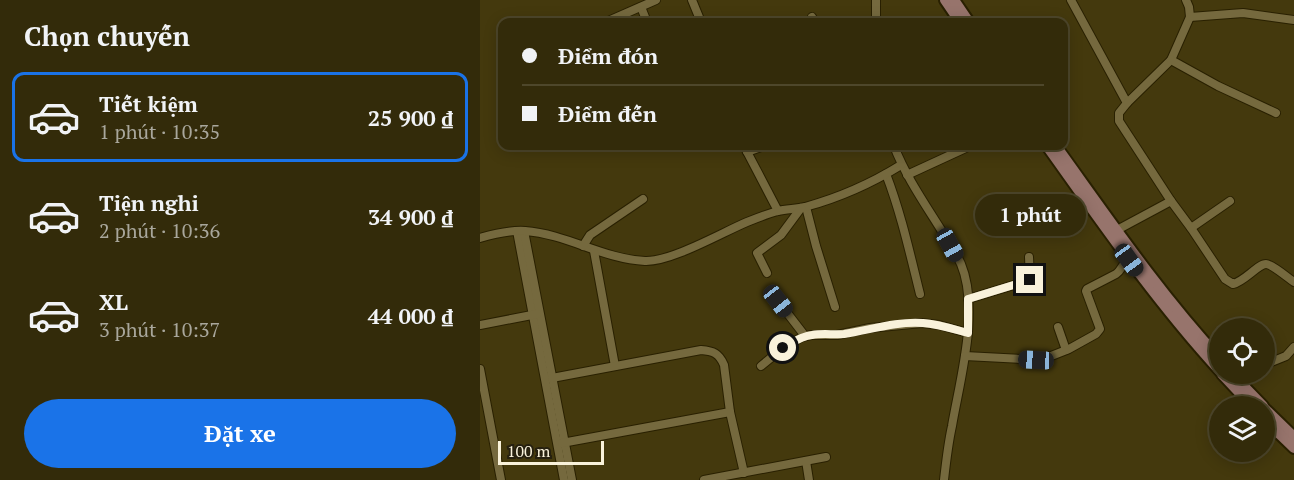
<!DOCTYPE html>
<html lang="vi">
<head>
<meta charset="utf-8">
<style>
	:root { --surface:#332b0a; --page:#3b3313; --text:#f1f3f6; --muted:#a9a79c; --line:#4e472b; --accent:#1a73e8 }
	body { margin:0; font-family:"PT Serif",serif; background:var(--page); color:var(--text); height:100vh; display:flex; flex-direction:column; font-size:22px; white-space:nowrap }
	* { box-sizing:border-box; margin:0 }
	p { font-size:20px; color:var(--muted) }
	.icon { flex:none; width:33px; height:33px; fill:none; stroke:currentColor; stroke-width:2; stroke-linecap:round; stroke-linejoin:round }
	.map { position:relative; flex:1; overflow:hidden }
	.panel { display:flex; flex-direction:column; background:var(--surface); width:480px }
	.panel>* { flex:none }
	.guide { position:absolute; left:18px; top:18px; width:570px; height:132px; border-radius:12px; box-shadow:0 3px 15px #0003,0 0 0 2px var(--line); display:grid; align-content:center; height:132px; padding:0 24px; background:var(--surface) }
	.fabs { position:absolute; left:729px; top:318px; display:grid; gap:12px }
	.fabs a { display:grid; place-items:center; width:66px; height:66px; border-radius:50%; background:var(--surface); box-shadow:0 3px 15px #0003,0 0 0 2px var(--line); font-size:30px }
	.scale { position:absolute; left:18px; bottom:15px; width:106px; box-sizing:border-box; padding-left:6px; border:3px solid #f9f2db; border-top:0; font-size:16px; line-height:21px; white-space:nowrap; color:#f9f2db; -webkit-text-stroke:4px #26200f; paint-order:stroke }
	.end { position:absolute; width:27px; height:27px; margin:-14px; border:8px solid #f9f2db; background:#111; box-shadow:0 0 0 3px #111 }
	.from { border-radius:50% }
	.bubble { position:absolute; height:42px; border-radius:21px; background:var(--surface); box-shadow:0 3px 15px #0003,0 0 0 2px var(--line); font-size:20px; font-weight:600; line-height:42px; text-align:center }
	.car { position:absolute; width:18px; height:36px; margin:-18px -9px; border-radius:8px; box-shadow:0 0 4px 2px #0007; background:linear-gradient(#222 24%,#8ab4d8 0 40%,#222 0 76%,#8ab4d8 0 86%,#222 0) }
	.guide b { display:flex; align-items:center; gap:21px; height:57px; font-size:22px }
	.guide b+b { border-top:2px solid var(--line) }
	.guide i { width:15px; height:15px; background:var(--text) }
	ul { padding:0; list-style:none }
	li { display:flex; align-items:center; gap:18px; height:90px; margin:0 12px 9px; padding:0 12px; border:3px solid transparent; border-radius:12px }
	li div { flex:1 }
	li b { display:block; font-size:22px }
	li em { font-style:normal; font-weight:600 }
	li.current { border-color:var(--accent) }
	li>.icon { width:54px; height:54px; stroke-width:1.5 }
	h2 { padding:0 24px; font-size:27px; line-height:72px }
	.primary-button { display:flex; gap:12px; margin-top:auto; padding:12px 24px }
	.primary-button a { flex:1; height:69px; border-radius:36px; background:var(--accent); color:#fff; font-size:24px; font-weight:600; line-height:69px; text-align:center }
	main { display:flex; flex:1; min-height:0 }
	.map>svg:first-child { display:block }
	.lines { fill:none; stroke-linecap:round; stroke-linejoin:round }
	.minor-casing { stroke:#292001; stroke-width:10 }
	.secondary-casing { stroke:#292001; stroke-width:14 }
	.minor { stroke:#75693e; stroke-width:8 }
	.secondary { stroke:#97746c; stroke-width:10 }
	.route { stroke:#f9f2db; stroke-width:8 }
</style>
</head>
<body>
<main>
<section class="panel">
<h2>Chọn chuyến</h2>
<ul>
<li class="current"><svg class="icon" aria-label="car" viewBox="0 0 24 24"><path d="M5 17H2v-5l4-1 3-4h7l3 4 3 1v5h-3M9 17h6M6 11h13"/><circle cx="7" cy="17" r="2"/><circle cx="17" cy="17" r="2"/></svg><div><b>Tiết kiệm</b><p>1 phút · 10:35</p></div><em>25 900 ₫</em></li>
<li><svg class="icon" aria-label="car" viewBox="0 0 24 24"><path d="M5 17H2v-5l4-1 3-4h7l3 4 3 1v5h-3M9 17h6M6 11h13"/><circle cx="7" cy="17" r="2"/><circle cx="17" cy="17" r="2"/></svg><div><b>Tiện nghi</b><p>2 phút · 10:36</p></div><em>34 900 ₫</em></li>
<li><svg class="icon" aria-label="car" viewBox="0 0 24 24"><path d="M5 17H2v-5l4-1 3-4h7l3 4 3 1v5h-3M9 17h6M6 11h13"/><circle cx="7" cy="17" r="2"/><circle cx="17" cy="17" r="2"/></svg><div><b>XL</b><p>3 phút · 10:37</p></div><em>44 000 ₫</em></li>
</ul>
<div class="primary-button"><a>Đặt xe</a></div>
</section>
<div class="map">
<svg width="814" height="480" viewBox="0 0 814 480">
	<rect width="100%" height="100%" fill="#44390d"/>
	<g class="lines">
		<defs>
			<g id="minor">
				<polyline points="212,0 221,22"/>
				<polyline points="591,0 647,103"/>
				<path d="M 706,0 L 709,7 L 710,17 L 691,60 L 647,103 L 639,113 L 639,121 L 691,201 L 711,228 L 745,279 L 753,284 C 765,281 778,264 786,264 C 792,264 808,278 814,282"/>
				<polyline points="161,7 167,22"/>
				<polyline points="332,17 335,22"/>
				<polyline points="710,17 763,13 814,20"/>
				<polyline points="126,22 176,0"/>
				<polyline points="396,22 396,0"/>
				<polyline points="691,60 738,86 796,113"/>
				<polyline points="264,146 298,211"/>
				<path d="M 414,146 C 426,177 445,204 463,233 C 469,243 476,253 481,264 C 500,310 480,379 472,426 C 468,444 466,462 464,480"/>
				<polyline points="267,152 284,146"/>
				<path d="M 406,174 C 421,213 430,254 440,294"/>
				<polyline points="427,175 490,146"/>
				<polyline points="326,207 336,246 355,307"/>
				<polyline points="711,228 750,201"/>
				<polyline points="637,230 691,201"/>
				<polyline points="37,231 84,480"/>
				<polyline points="44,231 92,480"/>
				<path d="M 0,238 C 14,234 30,230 45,231 C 87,234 123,259 165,261 C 191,262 241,233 267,222 C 277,218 287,214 298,211 C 306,209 316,209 325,207 C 358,198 392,183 421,165"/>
				<polyline points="103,246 110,235 163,199"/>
				<polyline points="114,251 135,366"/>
				<polyline points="287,273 277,253 301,235 321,208"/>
				<polyline points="488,299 550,280 549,257"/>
				<polyline points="298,301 325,336"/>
				<polyline points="0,325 57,314"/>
				<polyline points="578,327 586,350"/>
				<path d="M 485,356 L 561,360 L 589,349 L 616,334 L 620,329 L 606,291 L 607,289 L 636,274 C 642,270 642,263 649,260"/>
				<polyline points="784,365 806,356 814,347"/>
				<polyline points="281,366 303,348 322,337 331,335 357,335 390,328 442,323 459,325 488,333"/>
				<polyline points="0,369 21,480"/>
				<path d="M 72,378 L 221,350 C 233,351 239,353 244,365 L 250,412"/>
				<polyline points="82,443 250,412 264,473"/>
				<polyline points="326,461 329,480"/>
				<polyline points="224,480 346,457"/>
			</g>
			<g id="secondary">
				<polyline points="465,0 480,22"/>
				<polyline points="474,0 489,22"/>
				<path d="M 567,146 C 622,223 676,301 740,371"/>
				<path d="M 576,146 C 628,218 679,293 740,359"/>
				<polyline points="742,374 772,406"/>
				<polyline points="752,374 783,406"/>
				<polyline points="784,408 814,437"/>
				<polyline points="784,419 814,448"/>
			</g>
		</defs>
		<use href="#minor" class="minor-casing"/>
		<use href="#secondary" class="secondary-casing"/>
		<use href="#minor" class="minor"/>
		<use href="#secondary" class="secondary"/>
	</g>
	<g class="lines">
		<path class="route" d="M 303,348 C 312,343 321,336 332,335 C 343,333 354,335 364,334 C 390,330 416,321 443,323 C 458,324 473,329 488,333 L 488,299 L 550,280"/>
	</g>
</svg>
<div class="fabs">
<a><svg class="icon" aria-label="locate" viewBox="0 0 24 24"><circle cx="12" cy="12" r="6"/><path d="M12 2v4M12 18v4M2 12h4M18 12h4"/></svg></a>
<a><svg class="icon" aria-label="layers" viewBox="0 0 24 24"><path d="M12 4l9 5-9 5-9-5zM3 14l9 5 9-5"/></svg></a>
</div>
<div class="scale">100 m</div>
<i class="end from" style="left:303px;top:348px"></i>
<i class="end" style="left:550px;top:280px"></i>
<div class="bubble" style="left:495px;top:194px;width:111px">1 phút</div>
<i class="car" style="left:470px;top:245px;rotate:151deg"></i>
<i class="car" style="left:649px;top:260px;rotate:144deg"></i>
<i class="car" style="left:298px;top:301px;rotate:142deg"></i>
<i class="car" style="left:556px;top:360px;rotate:273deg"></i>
<div class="guide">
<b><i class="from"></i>Điểm đón</b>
<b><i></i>Điểm đến</b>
</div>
</div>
</main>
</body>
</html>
